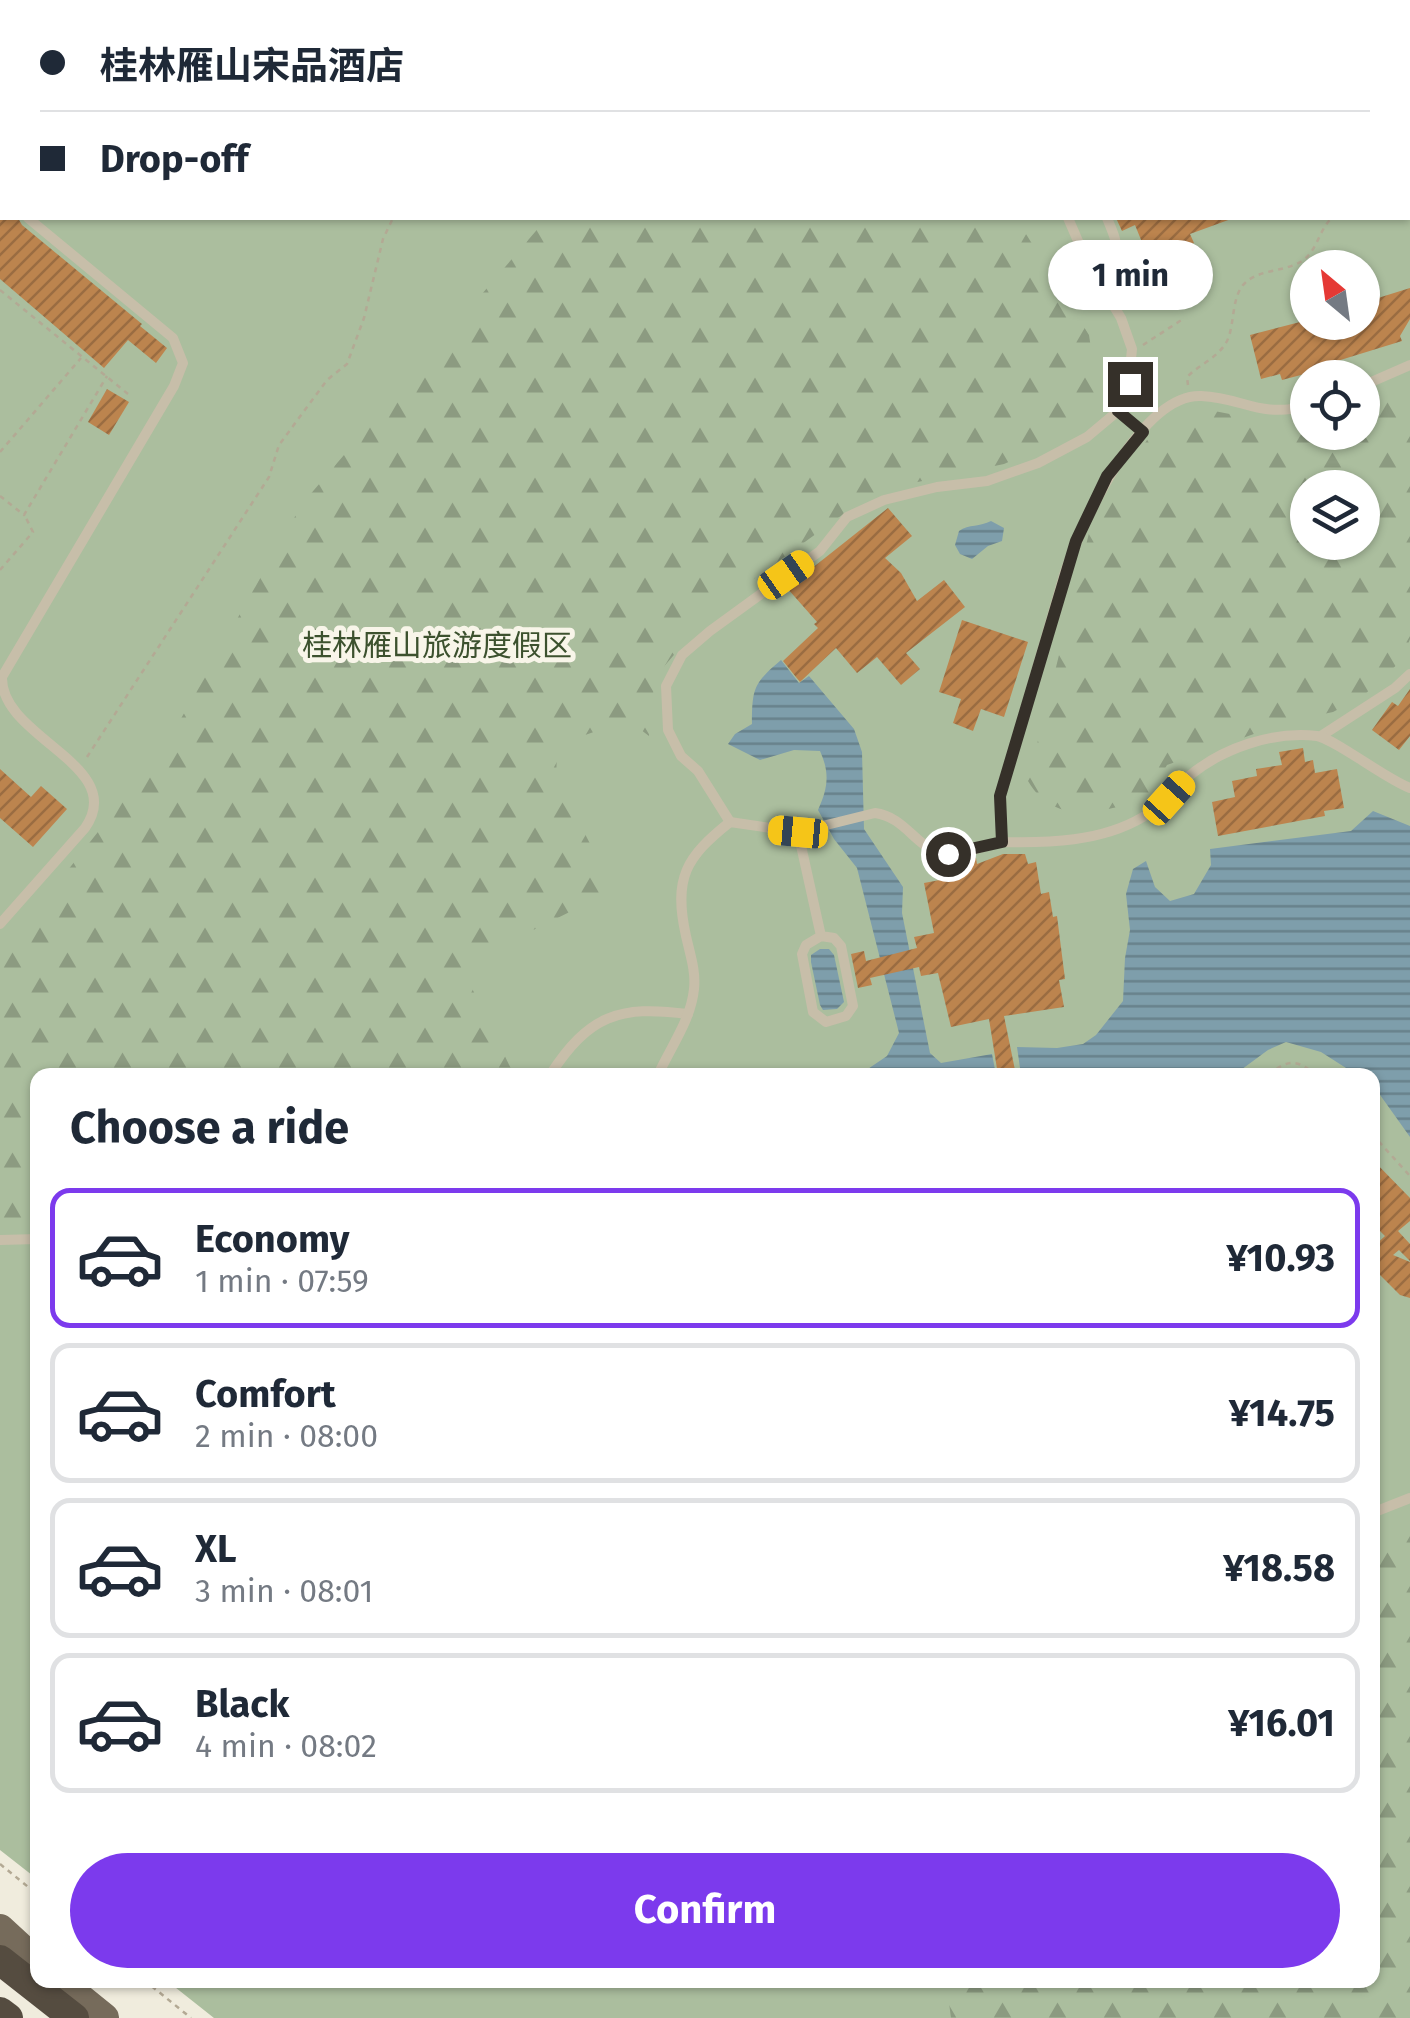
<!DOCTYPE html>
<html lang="en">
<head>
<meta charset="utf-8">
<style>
	:root { --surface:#fff; --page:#f6f6f7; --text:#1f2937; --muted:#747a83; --line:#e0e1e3; --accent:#7c3aed }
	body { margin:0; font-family:"Fira Sans","Noto Sans SC",sans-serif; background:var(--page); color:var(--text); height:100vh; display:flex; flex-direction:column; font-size:38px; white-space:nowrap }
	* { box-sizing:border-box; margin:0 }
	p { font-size:32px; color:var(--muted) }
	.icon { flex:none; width:55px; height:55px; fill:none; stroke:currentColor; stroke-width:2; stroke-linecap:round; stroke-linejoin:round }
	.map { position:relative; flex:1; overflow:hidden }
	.drawer { position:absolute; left:30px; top:1068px; width:1350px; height:920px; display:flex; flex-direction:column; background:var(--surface); border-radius:20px; box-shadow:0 2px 8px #0004 }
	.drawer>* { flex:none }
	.guide { position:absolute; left:0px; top:0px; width:1410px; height:220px; box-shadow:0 2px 8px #0004; display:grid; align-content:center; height:220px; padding:0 40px; background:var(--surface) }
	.needle { width:65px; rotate:331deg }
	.tools { position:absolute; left:1290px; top:250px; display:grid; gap:20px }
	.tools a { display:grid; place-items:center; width:90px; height:90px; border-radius:50%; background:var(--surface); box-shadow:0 2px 8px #0004; font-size:50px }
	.end { position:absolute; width:45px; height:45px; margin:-22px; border:12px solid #353029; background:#fff; box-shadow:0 0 0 5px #fff }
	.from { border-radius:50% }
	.bubble { position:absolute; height:70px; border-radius:35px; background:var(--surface); box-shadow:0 2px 8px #0004; font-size:32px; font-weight:700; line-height:70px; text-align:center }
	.car { position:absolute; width:30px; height:60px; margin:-30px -15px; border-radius:12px; box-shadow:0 0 8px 2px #0007; background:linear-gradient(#f5c518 24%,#345 0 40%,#f5c518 0 76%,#345 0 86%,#f5c518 0) }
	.guide b { display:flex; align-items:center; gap:35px; height:95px; font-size:38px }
	.guide b+b { border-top:2px solid var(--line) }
	.guide i { width:25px; height:25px; background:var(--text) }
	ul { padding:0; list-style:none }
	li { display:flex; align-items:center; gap:30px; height:140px; margin:0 20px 15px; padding:0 20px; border:5px solid var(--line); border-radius:20px }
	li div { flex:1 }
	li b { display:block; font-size:38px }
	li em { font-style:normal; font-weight:700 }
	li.on { border-color:var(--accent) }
	li>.icon { width:90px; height:90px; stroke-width:1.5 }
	h2 { padding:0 40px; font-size:45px; line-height:120px }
	.cta { display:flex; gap:20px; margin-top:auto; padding:20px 40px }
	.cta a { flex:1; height:115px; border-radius:60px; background:var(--accent); color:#fff; font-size:40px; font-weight:700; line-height:115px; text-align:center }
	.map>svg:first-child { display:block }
	.green { fill:#abbe9e; fill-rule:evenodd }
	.forest { fill:url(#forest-firs); fill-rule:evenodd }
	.water { fill:url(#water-rules) }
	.building { fill:url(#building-hatch) }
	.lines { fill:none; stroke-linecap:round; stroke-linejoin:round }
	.path { stroke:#b3a994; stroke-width:2.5; stroke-dasharray:5 5; stroke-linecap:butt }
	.lane { stroke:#c7bea9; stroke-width:10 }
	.primary { stroke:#766b5b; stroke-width:30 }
	.highway { stroke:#554c40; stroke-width:30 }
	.route { stroke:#353029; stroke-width:12 }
	.labels { text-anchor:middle; stroke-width:10; stroke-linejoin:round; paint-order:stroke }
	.park-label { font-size:30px; fill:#3c512e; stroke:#f8f5e9 }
</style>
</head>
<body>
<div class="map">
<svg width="1410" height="2018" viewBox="0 0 1410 2018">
	<defs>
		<pattern id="forest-firs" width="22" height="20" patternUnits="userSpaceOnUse" patternTransform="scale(2.5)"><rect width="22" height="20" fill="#abbe9e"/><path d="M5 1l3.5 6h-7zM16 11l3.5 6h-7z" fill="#8c9b81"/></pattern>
		<pattern id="water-rules" width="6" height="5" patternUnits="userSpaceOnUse" patternTransform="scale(2.5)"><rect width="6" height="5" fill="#7e9eab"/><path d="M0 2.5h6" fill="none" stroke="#68818b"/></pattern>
		<pattern id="building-hatch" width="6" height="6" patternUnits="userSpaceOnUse" patternTransform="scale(2.5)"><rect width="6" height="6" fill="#bc844e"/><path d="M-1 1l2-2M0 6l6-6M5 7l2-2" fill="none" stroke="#9a6c41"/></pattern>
	</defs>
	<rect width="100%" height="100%" fill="#f0ecdd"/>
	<path class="green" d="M 0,0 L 1410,0 L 1410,2018 L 214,2018 L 166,1980 L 1372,1980 L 1372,1075 L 38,1075 L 37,1879 L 0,1850 ZM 2,2 L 1408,2 L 1408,218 L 2,218 ZM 1308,268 L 1362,268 L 1362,322 L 1308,322 ZM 1308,378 L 1362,378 L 1362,432 L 1308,432 ZM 1308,488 L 1362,488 L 1362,542 L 1308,542 Z"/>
	<g class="forest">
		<polygon points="547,218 1016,218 1089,335 1098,395 1066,436 1004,464 908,484 860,502 715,607 655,677 649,736 628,720 568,741 557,754 556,778 614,890 507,943 467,978 514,1075 38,1075 37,1226 0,1231 0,956 165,747 302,504"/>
		<path d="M 1396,393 L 1410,395 L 1410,639 L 1402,660 L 1363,696 L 1333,712 L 1290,721 L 1167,765 L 1147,799 C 1103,811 1056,828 1028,781 L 1091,525 L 1147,440 L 1179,418 L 1204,409 L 1286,425 L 1307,418 L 1308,432 L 1362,432 L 1363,403 ZM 1308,488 L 1362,488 L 1362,542 L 1308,542 Z"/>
		<polygon points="1410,1527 1410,2018 951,2018 946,1980 1372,1980 1373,1536"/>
	</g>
	<g class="water">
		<path d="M 991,521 L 1004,528 L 1002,541 L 988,546 L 972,559 L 960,554 L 955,545 L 959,531 C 969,524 980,527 991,521 Z"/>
		<path d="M 781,660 L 799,683 L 809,676 L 854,729 L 862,752 L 864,829 L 903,887 L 902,913 L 930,1053 L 941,1063 L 992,1054 L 996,1075 L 859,1075 L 887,1056 L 899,1033 L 857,868 L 834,839 L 818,810 C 828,788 830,773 820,751 L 794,750 L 760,760 L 728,744 L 735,734 L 752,724 C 752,688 754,683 781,660 Z"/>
		<polygon points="1373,811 1410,826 1410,1137 1373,1085 1372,1075 1357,1075 1321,1052 1286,1042 1268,1050 1234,1075 1021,1075 1017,1047 1057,1048 1083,1044 1096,1035 1123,1001 1125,958 1130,930 1126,894 1133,869 1146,861 1155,887 1170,901 1194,894 1211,865 1210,849 1351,831"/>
		<polygon points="820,949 829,949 834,955 844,1002 837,1009 823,1010 820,1005 811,962 811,955"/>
	</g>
	<g class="building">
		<polygon points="0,218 18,218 22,225 142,324 140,326 167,348 156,363 128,340 104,368 0,279"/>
		<polygon points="1116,218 1230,218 1231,219 1190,234 1194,243 1150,262 1135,225 1122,231"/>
		<polygon points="1410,288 1410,319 1400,336 1402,341 1334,362 1338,378 1313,378 1312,372 1282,380 1280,374 1261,379 1250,335 1300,322 1362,322 1362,303"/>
		<polygon points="107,389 129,402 109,435 88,422"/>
		<polygon points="888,508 912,536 885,558 901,573 917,601 944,580 965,607 906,653 920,669 901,685 877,657 857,673 836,648 800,682 783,661 818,628 814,624 817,622 787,588"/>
		<polygon points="962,620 1028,642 1004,717 981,709 973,731 953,723 961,699 939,692"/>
		<polygon points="1410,689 1410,736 1399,750 1372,730 1392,702 1398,706"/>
		<polygon points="1303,748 1305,762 1313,760 1315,773 1337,769 1344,808 1324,811 1325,816 1218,836 1212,802 1235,797 1232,781 1257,776 1256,769 1282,765 1279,752"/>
		<polygon points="0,769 31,797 41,786 67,809 33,847 0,818"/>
		<polygon points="1003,854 1025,854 1028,864 1036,862 1041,894 1049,892 1053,917 1057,916 1065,979 1059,980 1064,1007 1004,1016 1016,1075 998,1075 989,1019 951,1027 938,973 921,976 919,967 870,978 872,985 858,988 851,954 864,951 866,961 917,948 914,937 934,933 924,883 945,879 944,870 960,866 959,861 976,858 977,864"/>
		<polygon points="1372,1159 1410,1198 1410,1221 1398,1231 1410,1244 1410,1261 1399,1250 1393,1255 1410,1262 1410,1298 1400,1295 1372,1267 1372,1248 1385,1236 1372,1223"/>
	</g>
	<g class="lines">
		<g class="path">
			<polyline points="645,2 648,0"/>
			<polyline points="0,290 128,394"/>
			<polyline points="1143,345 1183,319"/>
			<path d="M 1188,385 L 1187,377 C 1200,364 1218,358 1227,341 C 1235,325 1231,296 1245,283 C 1259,269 1285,272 1302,261 C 1318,250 1319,229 1332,218"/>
			<polyline points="0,452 81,358"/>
			<polyline points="0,496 24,515 107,376"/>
			<polyline points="0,570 33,532 25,516"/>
			<polyline points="87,757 269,477 279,445 327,380 347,364 364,318 383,239 393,218"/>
			<path d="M 1269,1075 C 1286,1059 1299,1059 1315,1075"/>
			<polyline points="1372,1134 1410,1176"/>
			<polyline points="0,1864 38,1895"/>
			<polyline points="144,1980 191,2018"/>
		</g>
		<g class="lane">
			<polyline points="860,0 861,2"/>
			<polyline points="1132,0 1134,2"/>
			<polyline points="1282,0 1284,2"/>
			<polyline points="0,194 2,196"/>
			<polyline points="1408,194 1410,196"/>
			<path d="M 1097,278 C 1124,257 1119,247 1107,218"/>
			<polyline points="1362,386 1410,365"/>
			<polyline points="1118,411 1143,432"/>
			<polyline points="1321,736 1395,688 1410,674"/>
			<polyline points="730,822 698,771 681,756 668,730 666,686 682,655 710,631 820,551 847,517 884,500 937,487 987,481 1038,463 1087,437 1118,411 1127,397 1132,349 1121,318 1088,264 1068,218"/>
			<polyline points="798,832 821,936 806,945 802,954 813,1012 826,1022 846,1016 853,1006 841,946 834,938 821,936"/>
			<path d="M 1002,842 C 1048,843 1101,842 1143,817 C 1161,806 1173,790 1189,776 C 1223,748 1272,731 1317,736 C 1335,739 1384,778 1410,788"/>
			<path d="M 0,924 L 85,828 C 129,765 0,738 2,677 L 174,386 L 183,363 L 173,338 L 28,218"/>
			<path d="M 550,1075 C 589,1015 619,1005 688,1014"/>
			<path d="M 658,1075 C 670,1048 691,1020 694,989 C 696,971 690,954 686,936 C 673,878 686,857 730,822 L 798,832 L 875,813 C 907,817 917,851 945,853 C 962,855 984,846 1002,842 L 1000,796 L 1065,572 C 1082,524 1140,394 1201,396 C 1245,398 1257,418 1308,406"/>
			<polyline points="0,1240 38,1239"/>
			<polyline points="1372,1513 1410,1498"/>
		</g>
		<g class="primary">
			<polyline points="0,1929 38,1964"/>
			<polyline points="57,1980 104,2018"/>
		</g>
		<g class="highway">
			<polyline points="0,1960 74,2018"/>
			<polyline points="0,2012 8,2018"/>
		</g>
	</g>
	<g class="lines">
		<polyline class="route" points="948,854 1002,842 1000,796 1076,541 1107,476 1143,432 1118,411 1130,384"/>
	</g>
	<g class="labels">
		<g class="park-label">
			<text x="437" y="656">桂林雁山旅游度假区</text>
		</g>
	</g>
</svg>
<div class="tools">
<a><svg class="needle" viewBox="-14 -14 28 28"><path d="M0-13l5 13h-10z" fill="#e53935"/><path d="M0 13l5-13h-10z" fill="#747a83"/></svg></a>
<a><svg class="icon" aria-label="locate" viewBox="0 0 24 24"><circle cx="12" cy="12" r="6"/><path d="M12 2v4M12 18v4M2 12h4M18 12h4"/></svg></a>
<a><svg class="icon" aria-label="layers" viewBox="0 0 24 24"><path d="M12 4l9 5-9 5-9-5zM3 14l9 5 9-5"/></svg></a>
</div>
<i class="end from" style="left:948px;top:854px"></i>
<i class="end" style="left:1130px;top:384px"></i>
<div class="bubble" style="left:1048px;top:240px;width:165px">1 min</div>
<i class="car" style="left:786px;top:575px;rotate:55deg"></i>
<i class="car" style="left:1169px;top:798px;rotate:42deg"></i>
<i class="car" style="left:798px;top:832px;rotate:275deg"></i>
<div class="guide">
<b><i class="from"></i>桂林雁山宋品酒店</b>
<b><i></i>Drop-off</b>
</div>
<section class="drawer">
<h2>Choose a ride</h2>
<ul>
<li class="on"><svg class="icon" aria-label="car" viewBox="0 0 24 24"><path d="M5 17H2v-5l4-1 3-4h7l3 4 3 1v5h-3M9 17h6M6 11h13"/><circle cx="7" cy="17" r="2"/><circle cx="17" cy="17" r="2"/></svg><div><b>Economy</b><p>1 min · 07:59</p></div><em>¥10.93</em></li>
<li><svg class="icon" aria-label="car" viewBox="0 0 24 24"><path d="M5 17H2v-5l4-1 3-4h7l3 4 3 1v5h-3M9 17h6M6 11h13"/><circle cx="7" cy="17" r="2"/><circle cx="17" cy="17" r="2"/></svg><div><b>Comfort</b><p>2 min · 08:00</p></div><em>¥14.75</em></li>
<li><svg class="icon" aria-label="car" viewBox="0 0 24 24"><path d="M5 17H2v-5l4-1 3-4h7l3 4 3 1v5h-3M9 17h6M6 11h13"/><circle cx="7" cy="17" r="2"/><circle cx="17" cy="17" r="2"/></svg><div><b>XL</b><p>3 min · 08:01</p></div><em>¥18.58</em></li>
<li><svg class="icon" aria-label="car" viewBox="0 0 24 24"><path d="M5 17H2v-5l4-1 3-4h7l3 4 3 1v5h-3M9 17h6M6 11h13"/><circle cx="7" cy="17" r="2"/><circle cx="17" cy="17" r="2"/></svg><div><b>Black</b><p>4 min · 08:02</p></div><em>¥16.01</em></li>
</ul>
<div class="cta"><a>Confirm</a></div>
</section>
</div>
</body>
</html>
